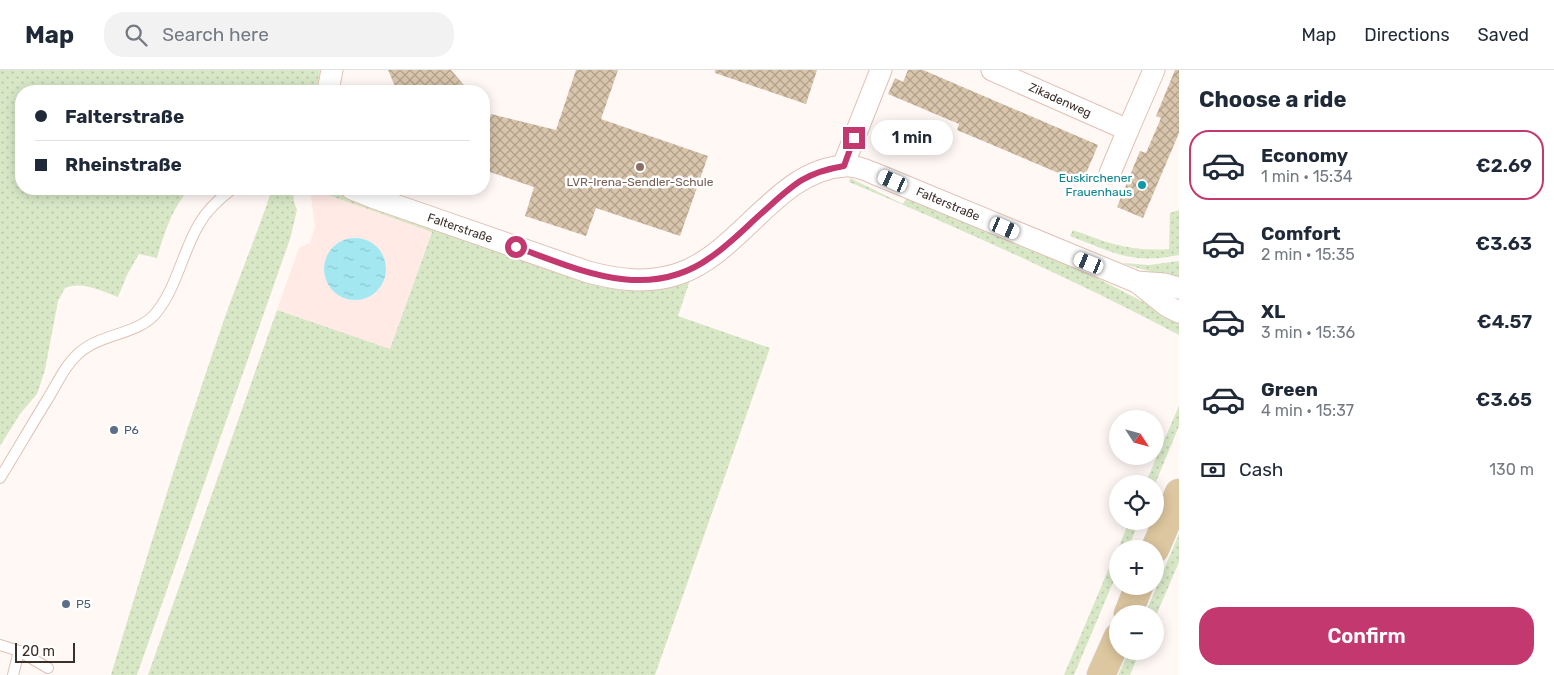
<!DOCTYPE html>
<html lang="en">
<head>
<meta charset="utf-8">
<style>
	:root { --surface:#fff; --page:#f2f2f3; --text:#1f2937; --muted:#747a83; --line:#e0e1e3; --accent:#c3386e }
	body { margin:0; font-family:Rubik,sans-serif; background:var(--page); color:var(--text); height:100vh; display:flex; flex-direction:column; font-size:19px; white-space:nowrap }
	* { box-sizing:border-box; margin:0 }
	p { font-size:16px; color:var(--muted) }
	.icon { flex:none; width:28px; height:28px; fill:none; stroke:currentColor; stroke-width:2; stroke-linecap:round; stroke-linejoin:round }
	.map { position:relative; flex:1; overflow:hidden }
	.side { display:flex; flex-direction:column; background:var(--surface); width:375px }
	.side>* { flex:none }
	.guide { position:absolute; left:15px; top:15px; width:475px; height:110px; border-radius:20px; box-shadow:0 2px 12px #0003; display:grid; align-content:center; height:110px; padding:0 20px; background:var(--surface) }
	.needle { width:32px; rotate:126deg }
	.fabs { position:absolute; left:1109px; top:340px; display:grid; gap:10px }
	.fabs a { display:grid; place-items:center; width:55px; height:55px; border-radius:50%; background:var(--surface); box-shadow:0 2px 12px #0003; font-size:25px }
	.scale { position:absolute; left:15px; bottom:12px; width:60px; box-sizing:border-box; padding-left:5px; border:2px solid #3c2f2a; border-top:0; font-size:14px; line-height:18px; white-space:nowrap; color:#3c2f2a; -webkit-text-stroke:4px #fff; paint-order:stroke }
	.end { position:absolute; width:22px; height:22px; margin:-11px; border:6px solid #c3386e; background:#fff; box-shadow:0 0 0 2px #fff }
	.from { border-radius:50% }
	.bubble { position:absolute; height:35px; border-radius:18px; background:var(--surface); box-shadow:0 2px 12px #0003; font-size:16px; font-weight:600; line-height:35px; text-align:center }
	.car { position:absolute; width:15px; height:30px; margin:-15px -8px; border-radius:6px; box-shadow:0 0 4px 1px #0007; background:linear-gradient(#fff 24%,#345 0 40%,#fff 0 76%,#345 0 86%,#fff 0) }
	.guide b { display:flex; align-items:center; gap:18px; height:48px; font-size:19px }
	.guide b+b { border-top:1px solid var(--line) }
	.guide i { width:12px; height:12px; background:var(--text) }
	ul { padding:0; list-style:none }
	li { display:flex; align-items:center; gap:15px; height:70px; margin:0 10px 8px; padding:0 10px; border:2px solid transparent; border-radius:20px }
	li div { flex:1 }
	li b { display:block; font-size:19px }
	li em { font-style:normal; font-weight:600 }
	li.current { border-color:var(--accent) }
	li>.icon { width:45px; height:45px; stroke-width:1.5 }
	h2 { padding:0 20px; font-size:22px; line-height:60px }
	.pay { display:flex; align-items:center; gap:12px; height:55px; padding:0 20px; font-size:19px }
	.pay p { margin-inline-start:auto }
	.button { display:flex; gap:10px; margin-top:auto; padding:10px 20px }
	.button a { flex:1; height:58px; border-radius:20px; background:var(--accent); color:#fff; font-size:20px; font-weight:600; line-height:58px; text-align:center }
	header { display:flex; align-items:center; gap:30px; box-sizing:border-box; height:70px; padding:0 25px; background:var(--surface); border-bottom:1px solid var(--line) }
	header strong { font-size:24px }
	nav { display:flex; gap:28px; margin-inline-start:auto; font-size:18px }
	.search { width:350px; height:45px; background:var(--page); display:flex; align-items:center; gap:12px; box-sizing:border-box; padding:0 18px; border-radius:20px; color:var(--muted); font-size:19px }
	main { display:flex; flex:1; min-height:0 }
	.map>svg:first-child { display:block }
	.industrial { fill:#ffeae5 }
	.grass { fill:url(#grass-dots) }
	.water { fill:url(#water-ripples) }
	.building { fill:url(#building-cross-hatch) }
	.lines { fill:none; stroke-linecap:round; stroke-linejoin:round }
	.service-casing { stroke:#e1c1b5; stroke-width:12 }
	.minor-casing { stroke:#e1c1b5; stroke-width:23 }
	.primary-casing { stroke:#d8d5d4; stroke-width:29 }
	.service { stroke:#fff; stroke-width:10 }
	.minor { stroke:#fff; stroke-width:21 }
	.primary { stroke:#ddc7a0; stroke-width:28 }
	.route { stroke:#c3386e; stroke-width:6 }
	.education-dot { fill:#8d6e63; stroke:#fff; stroke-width:2 }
	.culture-dot { fill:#0f9aa8; stroke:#fff; stroke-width:2 }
	.service-dot { fill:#5c6f8a; stroke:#fff; stroke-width:2 }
	.labels { text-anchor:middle; stroke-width:5; stroke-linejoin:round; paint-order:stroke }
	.street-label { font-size:12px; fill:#3c2f2a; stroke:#fff }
	.culture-label { font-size:12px; fill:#0d838f; stroke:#fff; text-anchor:end }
	.education-label { font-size:12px; fill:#785e54; stroke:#fff }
	.service-label { font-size:12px; fill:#4e5e75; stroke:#fff; text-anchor:start }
</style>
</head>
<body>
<header>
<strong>Map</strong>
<div class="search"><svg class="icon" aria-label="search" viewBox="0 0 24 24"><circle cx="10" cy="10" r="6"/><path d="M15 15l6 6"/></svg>Search here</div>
<nav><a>Map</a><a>Directions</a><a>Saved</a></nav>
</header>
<main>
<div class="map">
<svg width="1179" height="605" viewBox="0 0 1179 605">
	<defs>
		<pattern id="grass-dots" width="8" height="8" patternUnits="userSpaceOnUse" patternTransform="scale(1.25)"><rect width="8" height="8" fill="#d8e8c7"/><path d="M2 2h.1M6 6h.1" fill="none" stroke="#bac7ab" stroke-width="1.8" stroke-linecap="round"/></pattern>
		<pattern id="water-ripples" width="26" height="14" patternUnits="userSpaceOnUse" patternTransform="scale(1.25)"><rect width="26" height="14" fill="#a3e7f1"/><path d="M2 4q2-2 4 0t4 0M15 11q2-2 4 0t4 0" fill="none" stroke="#8dc6cf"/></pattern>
		<pattern id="building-cross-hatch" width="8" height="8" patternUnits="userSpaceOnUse" patternTransform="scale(1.25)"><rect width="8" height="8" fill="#d9c5ac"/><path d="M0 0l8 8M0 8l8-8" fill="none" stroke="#b1a08c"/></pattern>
	</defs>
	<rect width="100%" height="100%" fill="#fff8f5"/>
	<polygon class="industrial" points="310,119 432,161 390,280 277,240 299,178 310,173 315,157"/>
	<g class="grass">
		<path d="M 0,0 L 320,0 L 316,21 L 21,21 L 21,119 L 189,119 C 172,139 164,163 157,188 L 139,184 L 127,205 L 118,227 C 100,221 84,211 65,218 L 58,231 L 45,300 L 37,324 L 20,344 L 0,376 Z"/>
		<path d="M 850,108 L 903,134 L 907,127 L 1079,199 L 1179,250 L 1179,265 C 1071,208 961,159 849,112 Z"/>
		<path d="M 272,119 L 293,119 L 294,132 L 297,140 L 290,169 L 137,605 L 111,605 C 147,485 184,365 225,247 C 240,204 258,162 272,119 Z"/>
		<path d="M 311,119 L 336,119 L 351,130 L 602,217 C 633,223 660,220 690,210 L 678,246 L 770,278 L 655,605 L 148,605 L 277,240 L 390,279 L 432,162 Z"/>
		<path d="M 1179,140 L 1179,185 C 1132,195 1112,182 1070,166 L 1073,160 C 1108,173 1130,182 1169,179 L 1170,143 Z"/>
		<polygon points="1179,191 1179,210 1124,194 1124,193 1149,195"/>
		<polygon points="1179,336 1179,356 1155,414 1145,414"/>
		<polygon points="1129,451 1139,451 1128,479 1118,479"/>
		<polygon points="1179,464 1179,492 1155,548 1155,544 1145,544"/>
		<polygon points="1117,479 1117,503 1074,605 1064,605"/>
		<polygon points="1129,581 1140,581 1130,605 1118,605"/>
	</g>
	<circle class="water" cx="355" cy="199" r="31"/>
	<g class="building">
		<polygon points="388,0 451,0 469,21 397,21"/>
		<polygon points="576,0 618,0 601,49 708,86 680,166 596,138 586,166 525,146 534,117 484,100 484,58 487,60 491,44 556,60"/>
		<polygon points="715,0 817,0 806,34 715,3"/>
		<polygon points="908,0 923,0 1098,75 1082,113 957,60 959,54 888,24 895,8 903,12"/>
		<polygon points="1175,0 1179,0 1179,63 1143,148 1117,137 1140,81 1146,83 1161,48 1156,46"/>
	</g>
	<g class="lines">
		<defs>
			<g id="service">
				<path d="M 0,408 C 16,382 31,356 47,330 C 57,314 65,295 79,283 C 101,263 138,265 156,243 C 177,217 182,183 199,154 C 207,140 219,129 232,119"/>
				<polyline points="0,575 19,581 48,598"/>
				<polyline points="13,605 19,581"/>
			</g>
			<g id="minor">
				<polyline points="992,0 1128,60 1154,0"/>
				<polyline points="328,21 332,0"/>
				<polyline points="843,96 881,0"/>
				<polyline points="1110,103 1128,60"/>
				<path d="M 352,119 L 372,127 L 588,202 C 618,210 648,214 678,204 C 740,184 777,100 844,96 C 854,95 864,99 873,103 L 1137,212 L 1164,214 L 1179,218"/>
				<polyline points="1137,212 1167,236 1179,242"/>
			</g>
			<g id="primary">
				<polyline points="1155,479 1179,423"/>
				<polyline points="1128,544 1139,516"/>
				<polyline points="1101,605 1118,567"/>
			</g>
		</defs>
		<use href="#service" class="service-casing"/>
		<use href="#minor" class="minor-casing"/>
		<use href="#primary" class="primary-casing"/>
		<use href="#service" class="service"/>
		<use href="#minor" class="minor"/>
		<use href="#primary" class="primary"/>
	</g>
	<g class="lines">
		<path class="route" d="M 516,177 C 580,200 648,233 711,187 C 730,174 746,157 763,142 C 792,116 803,103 844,96 L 854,68"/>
	</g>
	<circle class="education-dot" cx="640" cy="97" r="5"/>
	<circle class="culture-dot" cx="1142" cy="115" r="5"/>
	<g class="service-dot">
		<circle cx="114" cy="360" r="5"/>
		<circle cx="66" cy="534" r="5"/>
	</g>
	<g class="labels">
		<g class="street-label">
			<text transform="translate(1060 30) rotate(24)" y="4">Zikadenweg</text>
			<text transform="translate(948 134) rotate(23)" y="4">Falterstraße</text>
			<text transform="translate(460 158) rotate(19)" y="4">Falterstraße</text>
		</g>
		<g class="culture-label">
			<text x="1132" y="112">Euskirchener<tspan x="1132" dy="14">Frauenhaus</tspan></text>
		</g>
		<g class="education-label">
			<text x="640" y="116">LVR-Irena-Sendler-Schule</text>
		</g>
		<g class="service-label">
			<text x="124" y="364">P6</text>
			<text x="76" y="538">P5</text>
		</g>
	</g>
</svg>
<div class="fabs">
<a><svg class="needle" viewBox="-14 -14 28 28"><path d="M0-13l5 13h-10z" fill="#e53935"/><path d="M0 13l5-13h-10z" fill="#747a83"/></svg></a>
<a><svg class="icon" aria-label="locate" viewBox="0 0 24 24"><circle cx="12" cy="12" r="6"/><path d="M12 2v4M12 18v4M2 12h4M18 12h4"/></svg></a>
<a>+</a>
<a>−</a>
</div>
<div class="scale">20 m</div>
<i class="end from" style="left:516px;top:177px"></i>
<i class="end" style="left:854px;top:68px"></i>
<div class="bubble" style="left:871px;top:50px;width:82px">1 min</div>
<i class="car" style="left:893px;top:111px;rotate:294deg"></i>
<i class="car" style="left:1005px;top:158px;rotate:113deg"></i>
<i class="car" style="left:1089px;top:193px;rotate:292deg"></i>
<div class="guide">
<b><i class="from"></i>Falterstraße</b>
<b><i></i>Rheinstraße</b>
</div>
</div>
<section class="side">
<h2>Choose a ride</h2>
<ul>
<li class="current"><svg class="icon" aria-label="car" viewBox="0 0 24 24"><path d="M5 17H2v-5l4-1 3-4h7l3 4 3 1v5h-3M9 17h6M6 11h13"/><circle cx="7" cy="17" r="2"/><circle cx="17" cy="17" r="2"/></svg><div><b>Economy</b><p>1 min · 15:34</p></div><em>€2.69</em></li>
<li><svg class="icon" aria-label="car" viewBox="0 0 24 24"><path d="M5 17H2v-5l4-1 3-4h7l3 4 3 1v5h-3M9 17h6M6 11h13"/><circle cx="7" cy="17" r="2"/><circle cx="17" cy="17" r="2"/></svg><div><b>Comfort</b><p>2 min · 15:35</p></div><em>€3.63</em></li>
<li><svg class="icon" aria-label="car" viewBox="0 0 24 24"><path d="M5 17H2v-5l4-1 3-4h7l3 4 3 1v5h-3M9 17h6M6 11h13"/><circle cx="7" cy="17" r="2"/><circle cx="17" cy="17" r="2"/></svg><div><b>XL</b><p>3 min · 15:36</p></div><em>€4.57</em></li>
<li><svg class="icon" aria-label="car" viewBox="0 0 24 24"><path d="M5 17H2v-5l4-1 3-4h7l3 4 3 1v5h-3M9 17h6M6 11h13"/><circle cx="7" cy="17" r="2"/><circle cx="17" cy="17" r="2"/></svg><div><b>Green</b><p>4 min · 15:37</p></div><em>€3.65</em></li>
</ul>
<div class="pay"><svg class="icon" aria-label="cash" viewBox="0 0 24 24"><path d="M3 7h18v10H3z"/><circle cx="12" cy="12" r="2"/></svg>Cash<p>130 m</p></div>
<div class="button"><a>Confirm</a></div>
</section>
</main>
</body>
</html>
